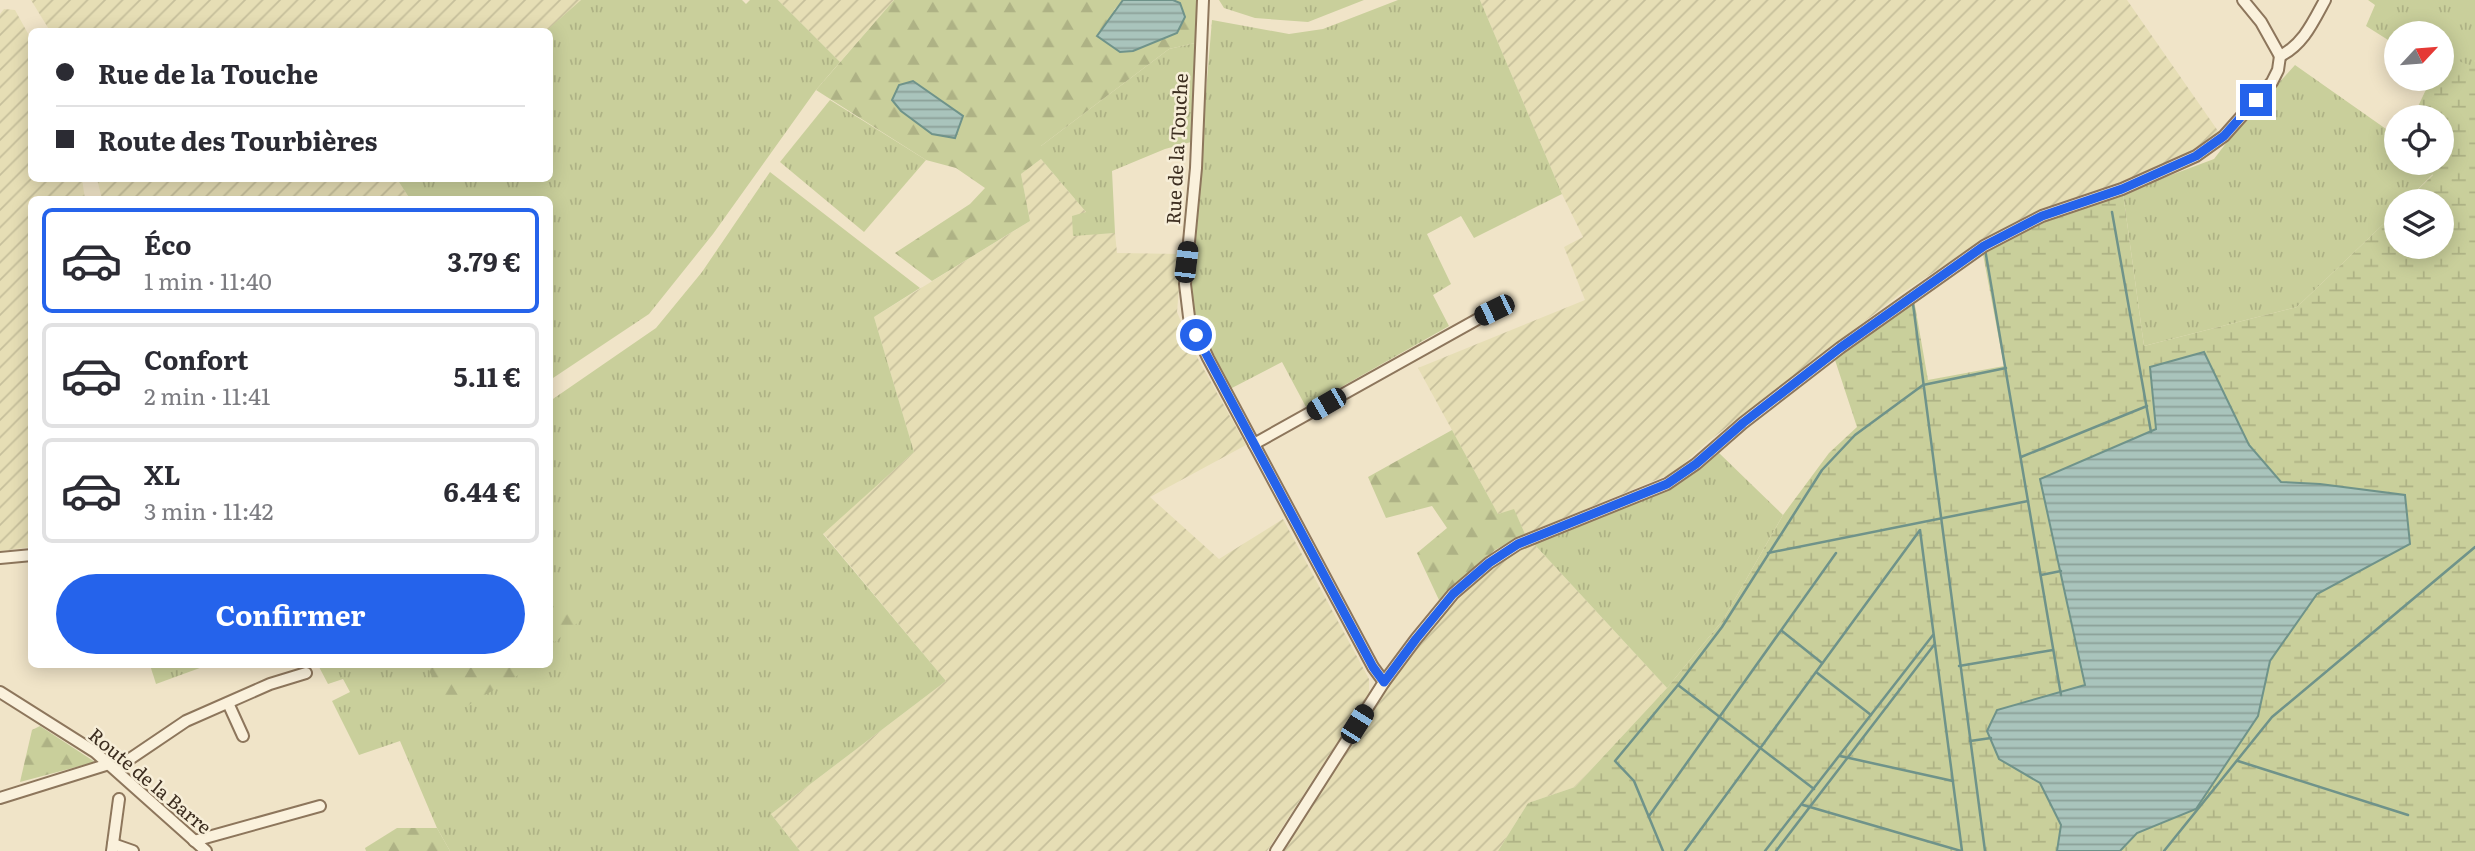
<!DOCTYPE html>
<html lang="fr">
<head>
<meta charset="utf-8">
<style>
	:root { --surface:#fff; --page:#f7f7f7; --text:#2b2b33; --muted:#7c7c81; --line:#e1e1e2; --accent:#2563eb }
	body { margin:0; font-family:Literata,serif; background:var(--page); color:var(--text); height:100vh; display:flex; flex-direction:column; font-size:26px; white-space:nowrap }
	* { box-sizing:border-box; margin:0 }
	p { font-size:23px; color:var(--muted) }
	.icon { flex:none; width:38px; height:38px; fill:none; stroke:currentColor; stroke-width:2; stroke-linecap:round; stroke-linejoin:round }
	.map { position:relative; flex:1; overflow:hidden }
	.side { position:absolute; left:28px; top:196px; width:525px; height:472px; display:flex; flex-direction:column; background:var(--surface); border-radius:10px; box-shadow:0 4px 18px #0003 }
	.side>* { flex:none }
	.guide { position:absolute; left:28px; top:28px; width:525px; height:154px; border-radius:10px; box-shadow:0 4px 18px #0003; display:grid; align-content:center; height:154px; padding:0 28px; background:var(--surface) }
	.needle { width:46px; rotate:64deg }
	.buttons { position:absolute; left:2384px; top:21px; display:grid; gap:14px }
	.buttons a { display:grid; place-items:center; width:70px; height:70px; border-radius:50%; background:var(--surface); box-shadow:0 4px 18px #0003; font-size:35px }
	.end { position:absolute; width:32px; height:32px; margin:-16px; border:9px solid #2563eb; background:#fff; box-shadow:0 0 0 4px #fff }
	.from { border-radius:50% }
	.car { position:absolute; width:21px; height:42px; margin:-21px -10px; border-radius:9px; box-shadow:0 0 5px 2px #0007; background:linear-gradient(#222 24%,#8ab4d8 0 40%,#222 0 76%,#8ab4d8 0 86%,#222 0) }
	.guide b { display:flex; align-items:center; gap:24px; height:66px; font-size:26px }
	.guide b+b { border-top:2px solid var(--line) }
	.guide i { width:18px; height:18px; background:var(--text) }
	ul { padding:12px 0 0; list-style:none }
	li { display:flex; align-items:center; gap:21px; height:105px; margin:0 14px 10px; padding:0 14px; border:4px solid var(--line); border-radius:10px }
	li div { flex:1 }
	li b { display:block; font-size:26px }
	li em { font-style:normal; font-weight:700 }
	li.active { border-color:var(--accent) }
	li>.icon { width:63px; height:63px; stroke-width:1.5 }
	.action { display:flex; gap:14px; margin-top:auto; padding:14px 28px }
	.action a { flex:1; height:80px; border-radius:42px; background:var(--accent); color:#fff; font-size:28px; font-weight:700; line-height:80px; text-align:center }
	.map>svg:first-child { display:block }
	.farmland { fill:url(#farmland-furrows) }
	.grass { fill:url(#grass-tufts) }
	.forest { fill:url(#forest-firs); fill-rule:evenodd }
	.wetland { fill:url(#wetland-marsh) }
	.water { fill:url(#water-rules); stroke:#6f938a; stroke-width:2 }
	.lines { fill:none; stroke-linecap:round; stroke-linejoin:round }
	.stream { stroke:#6f938a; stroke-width:2.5 }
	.street-casing { stroke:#8d765c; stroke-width:14 }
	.street { stroke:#faf1dc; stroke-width:10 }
	.route { stroke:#2563eb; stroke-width:9 }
	.labels { text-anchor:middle; stroke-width:5; stroke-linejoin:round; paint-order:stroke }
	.street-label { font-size:19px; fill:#3d2e20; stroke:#f7eed8 }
</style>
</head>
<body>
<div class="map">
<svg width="2475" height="851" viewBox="0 0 2475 851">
	<defs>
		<pattern id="farmland-furrows" width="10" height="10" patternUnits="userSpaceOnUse" patternTransform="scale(1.75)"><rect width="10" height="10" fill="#e6deb5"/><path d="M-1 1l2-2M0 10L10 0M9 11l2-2" fill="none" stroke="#c6bf9b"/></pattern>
		<pattern id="grass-tufts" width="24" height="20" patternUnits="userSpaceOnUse" patternTransform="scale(1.75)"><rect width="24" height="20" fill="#c9cf9b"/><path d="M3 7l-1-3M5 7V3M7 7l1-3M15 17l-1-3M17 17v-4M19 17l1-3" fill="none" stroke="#aeb285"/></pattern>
		<pattern id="forest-firs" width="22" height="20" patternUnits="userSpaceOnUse" patternTransform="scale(1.75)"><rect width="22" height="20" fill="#c9cf9b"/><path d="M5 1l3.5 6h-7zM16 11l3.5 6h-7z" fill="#aeb285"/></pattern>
		<pattern id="wetland-marsh" width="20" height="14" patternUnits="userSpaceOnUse" patternTransform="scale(1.75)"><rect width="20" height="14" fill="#c9cf9b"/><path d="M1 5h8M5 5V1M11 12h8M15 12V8" fill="none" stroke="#aeb285"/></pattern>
		<pattern id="water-rules" width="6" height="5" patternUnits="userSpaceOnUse" patternTransform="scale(1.75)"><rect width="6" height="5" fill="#a9c4bc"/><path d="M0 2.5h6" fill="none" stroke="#8ba098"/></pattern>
	</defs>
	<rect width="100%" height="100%" fill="#f0e4c8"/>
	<g class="farmland">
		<polygon points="31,0 581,0 546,32 50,31"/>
		<polygon points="778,0 894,0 840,62"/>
		<polygon points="1480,0 2127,0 2218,131 2196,150 2143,177 2042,211 1983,240 1899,295 1710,440 1673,473 1525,534 1514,510 1498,514 1418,368 1585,300 1564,247 1583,237 1562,194"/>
		<polygon points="4,9 15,10 31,39 32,178 82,179 85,199 32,200 31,547 0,551 0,14"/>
		<polygon points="1041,159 1086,212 1073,235 1115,233 1117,253 1182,254 1177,312 1192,348 1246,445 1150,497 1219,559 1283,519 1369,679 1369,693 1267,851 800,851 771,814 946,681 823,533 914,452 874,317 1030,221 1021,174"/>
		<polygon points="97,179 397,179 410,199 102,199"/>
		<polygon points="1534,544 1667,688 1575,787 1528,803 1498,851 1284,851 1390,684 1439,619 1493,565"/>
	</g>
	<g class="grass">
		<polygon points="581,0 742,0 746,4 750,0 778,0 840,62 816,90 713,234 649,314 550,380 550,200 410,199 397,179 550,178 550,32 546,31"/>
		<polygon points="1219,0 1364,0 1308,22 1255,18 1224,8"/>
		<polygon points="1398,0 1480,0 1562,194 1474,238 1461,216 1427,234 1451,284 1433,295 1449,326 1306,407 1282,362 1230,389 1201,336 1192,305 1192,260 1212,20 1289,34 1323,29"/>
		<polygon points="2368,0 2475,0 2475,60 2473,67 2441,56 2441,33 2396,33 2396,45 2366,26 2375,5"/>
		<polygon points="1195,43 1191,142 1165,149 1112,171 1115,233 1073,236 1072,216 1086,212 1041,159 1041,146 1169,49"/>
		<polygon points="2295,65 2396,136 2396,163 2422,163 2433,174 2406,201 2396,201 2396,212 2297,307 2144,346 2123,193 2214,159 2236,130"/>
		<polygon points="830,100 926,160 864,232 780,162"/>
		<polygon points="770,172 920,288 874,317 914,452 823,534 946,681 771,814 800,851 450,851 437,828 400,741 359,755 332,701 350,692 343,679 328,684 318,665 550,665 550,401 656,328 702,272"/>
		<polygon points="1719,453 1783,515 1723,620 1667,688 1534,544 1643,500 1685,480"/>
		<polygon points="150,665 208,665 156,684"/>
	</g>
	<g class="forest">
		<path d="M 894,0 L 1123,0 L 1114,10 L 1180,3 L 1173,0 L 1198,0 L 1195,43 L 1169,49 L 1041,146 L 1041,159 L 1021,174 L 1030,221 L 932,281 L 895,253 L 970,204 L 985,188 L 956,168 L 926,160 L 816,90 ZM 913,81 L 962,115 L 955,137 L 932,134 L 901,111 Z"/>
		<polygon points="1452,430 1498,514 1514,509 1525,534 1495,550 1439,600 1417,553 1447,528 1432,506 1386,518 1368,477"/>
		<polygon points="564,594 581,620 550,646 550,595"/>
		<polygon points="528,665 517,676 450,716 427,666"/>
		<polygon points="40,726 95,762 20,782 32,730"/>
		<polygon points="397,828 437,828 450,851 366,851 365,848"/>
	</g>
	<polygon class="wetland" points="2442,55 2472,66 2475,60 2475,851 1498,851 1528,803 1575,787 1667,688 1723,620 1783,515 1829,453 1857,427 1834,357 1914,300 1928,380 2004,366 1982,249 2043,219 2123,193 2144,346 2297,307 2396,212 2396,247 2441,247 2441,201 2406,201 2433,175 2422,163 2441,163 2441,117 2413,117 2431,79 2441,79"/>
	<g class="water">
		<polygon points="1123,0 1173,0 1180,3 1185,17 1177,33 1133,51 1120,52 1097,36"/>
		<polygon points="913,81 963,116 955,138 932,134 901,111 892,100 899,85"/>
		<polygon points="2204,352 2249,445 2281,482 2320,484 2405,495 2410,544 2317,594 2270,661 2258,716 2196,809 2137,833 2120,851 2057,851 2061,825 2040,783 1999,759 1987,731 1997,710 2085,685 2040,479 2156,429 2150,367"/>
	</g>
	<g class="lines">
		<g class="stream">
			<polyline points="2112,212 2151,432"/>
			<polyline points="1985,249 2061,695"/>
			<polyline points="1913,304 1985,851"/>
			<polyline points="2021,457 2147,406"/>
			<polyline points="1768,553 2028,501"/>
			<polyline points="2041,575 2061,571"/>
			<polyline points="1782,631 1822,663"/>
			<polyline points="1959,666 2053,650"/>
			<polyline points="1816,672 1871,715"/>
			<polyline points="1678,685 1814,789"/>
			<polyline points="1970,741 1991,738"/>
			<polyline points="1840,756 1953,781"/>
			<polyline points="2238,761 2408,815"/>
			<polyline points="1803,805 1961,851"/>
			<polyline points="1649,816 1836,553"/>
			<polyline points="1663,851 1634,781 1615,761 1678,685 1722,627 1822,470 1855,435 1923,385 2006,368"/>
			<polyline points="1685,851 1920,530 1962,851"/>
			<polyline points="1765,851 1933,635"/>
			<polyline points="1776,851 1934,645"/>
			<polyline points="2164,851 2272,717 2475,547"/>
		</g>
		<defs>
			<g id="street">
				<polyline points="1203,0 1196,168 1185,284 1189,317 1208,358 1373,667 1384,682"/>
				<polyline points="2243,0 2261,22 2280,56"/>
				<path d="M 2280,56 C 2303,45 2313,22 2325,0"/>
				<polyline points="1254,444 1494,310"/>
				<polyline points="0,558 32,555"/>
				<polyline points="0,692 95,752 206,851"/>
				<polyline points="228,703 243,736"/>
				<polyline points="115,769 186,721 270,684 306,673"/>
				<polyline points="0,798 109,764"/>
				<polyline points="194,841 320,806"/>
				<polyline points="113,844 133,851"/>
				<polyline points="112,851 119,799"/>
				<polyline points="1276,851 1384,682 1416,639 1453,594 1489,563 1518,544 1667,484 1696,464 1743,423 1840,348 1984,246 2042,216 2122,189 2196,156 2224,136 2272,82 2278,70 2280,56"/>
			</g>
		</defs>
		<use href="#street" class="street-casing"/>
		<use href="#street" class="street"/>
	</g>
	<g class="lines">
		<polyline class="route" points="1196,335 1373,667 1384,682 1416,639 1453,594 1489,563 1518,544 1667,484 1696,464 1743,423 1840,348 1984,246 2042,216 2122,189 2196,156 2224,136 2256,100"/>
	</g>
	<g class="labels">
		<g class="street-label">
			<text transform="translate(1177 149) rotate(-87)" y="7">Rue de la Touche</text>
			<text transform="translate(150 781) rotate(40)" y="7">Route de la Barre</text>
		</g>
	</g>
</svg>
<div class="buttons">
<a><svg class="needle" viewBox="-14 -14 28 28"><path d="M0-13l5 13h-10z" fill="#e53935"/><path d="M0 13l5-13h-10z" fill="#7c7c81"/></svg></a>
<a><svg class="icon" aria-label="locate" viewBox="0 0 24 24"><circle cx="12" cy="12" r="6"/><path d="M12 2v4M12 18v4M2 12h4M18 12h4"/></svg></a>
<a><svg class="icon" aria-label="layers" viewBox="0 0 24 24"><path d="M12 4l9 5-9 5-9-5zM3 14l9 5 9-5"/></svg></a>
</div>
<i class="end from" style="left:1196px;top:335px"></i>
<i class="end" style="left:2256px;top:100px"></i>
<i class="car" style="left:1186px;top:262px;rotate:7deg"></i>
<i class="car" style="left:1494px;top:310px;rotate:244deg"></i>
<i class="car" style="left:1326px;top:404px;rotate:240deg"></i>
<i class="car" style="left:1357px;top:724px;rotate:32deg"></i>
<div class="guide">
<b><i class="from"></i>Rue de la Touche</b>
<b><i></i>Route des Tourbières</b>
</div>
<section class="side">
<ul>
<li class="active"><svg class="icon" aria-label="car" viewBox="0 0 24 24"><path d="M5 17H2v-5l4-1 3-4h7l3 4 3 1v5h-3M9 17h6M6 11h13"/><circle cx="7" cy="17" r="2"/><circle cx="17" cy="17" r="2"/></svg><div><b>Éco</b><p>1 min · 11:40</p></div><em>3.79 €</em></li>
<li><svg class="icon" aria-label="car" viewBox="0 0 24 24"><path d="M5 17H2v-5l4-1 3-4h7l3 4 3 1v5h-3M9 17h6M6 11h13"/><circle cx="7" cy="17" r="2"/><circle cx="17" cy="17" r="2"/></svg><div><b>Confort</b><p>2 min · 11:41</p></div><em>5.11 €</em></li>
<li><svg class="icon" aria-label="car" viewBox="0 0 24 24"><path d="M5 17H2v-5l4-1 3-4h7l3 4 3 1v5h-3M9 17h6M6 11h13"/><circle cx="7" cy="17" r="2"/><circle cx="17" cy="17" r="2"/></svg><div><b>XL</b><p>3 min · 11:42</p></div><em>6.44 €</em></li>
</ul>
<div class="action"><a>Confirmer</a></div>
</section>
</div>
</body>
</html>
